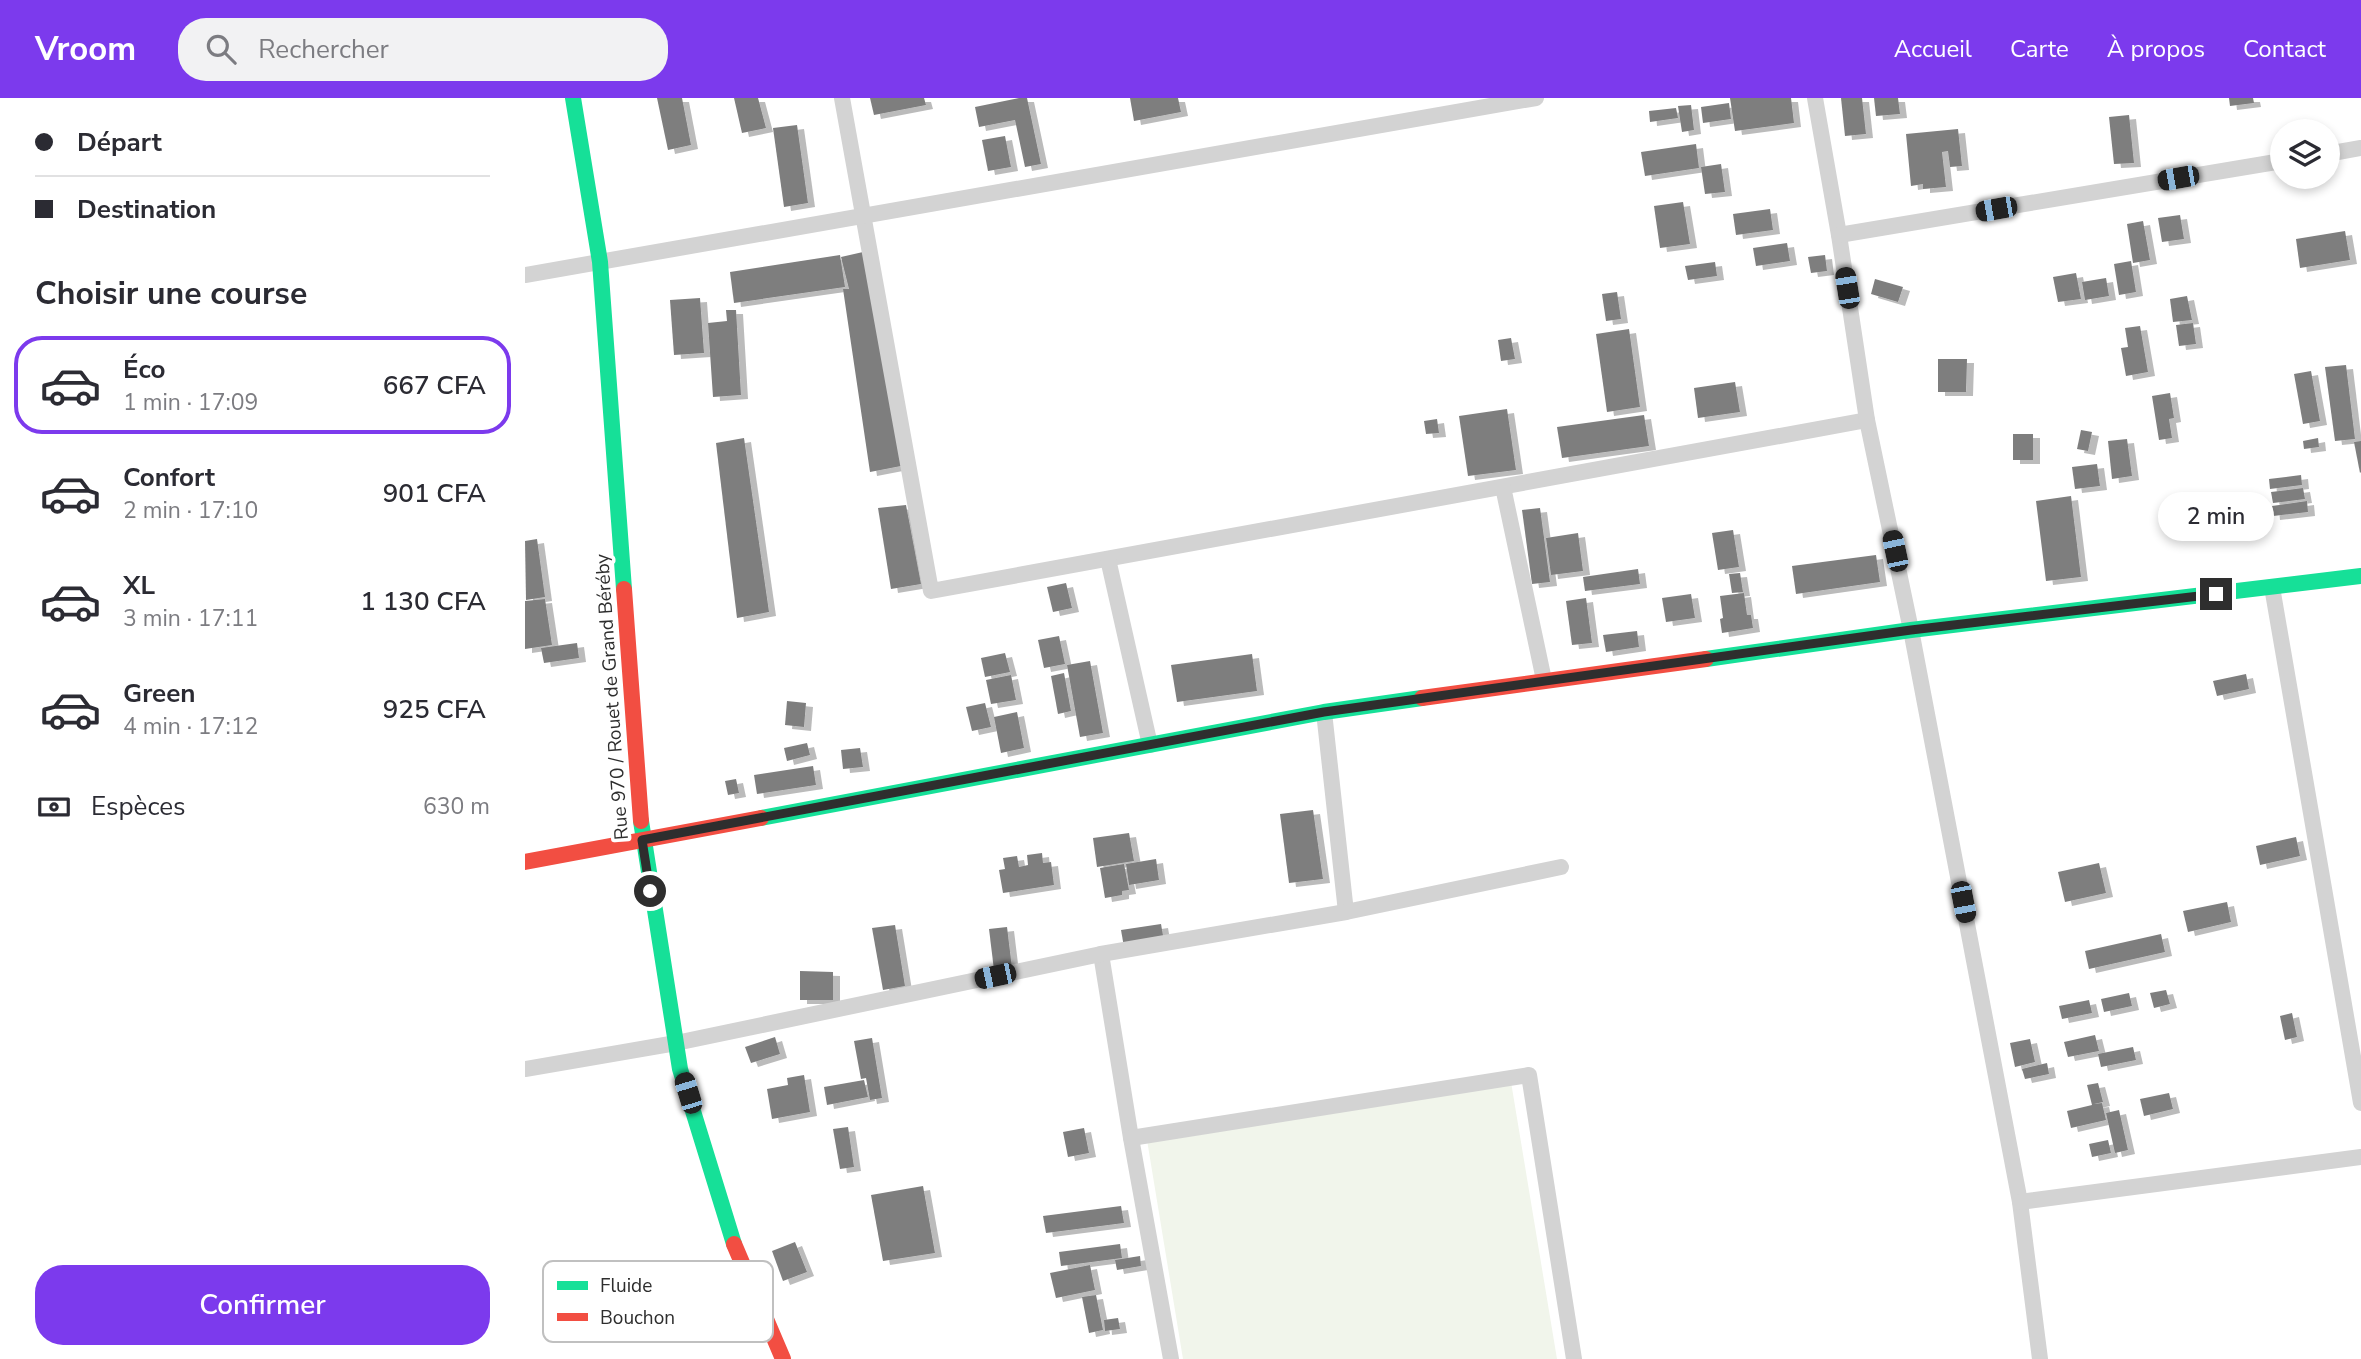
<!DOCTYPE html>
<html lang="fr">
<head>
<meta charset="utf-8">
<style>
	:root { --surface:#fff; --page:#f2f2f3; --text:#2b2b33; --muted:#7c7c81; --line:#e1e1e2; --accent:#7c3aed }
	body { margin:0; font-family:"Nunito Sans",sans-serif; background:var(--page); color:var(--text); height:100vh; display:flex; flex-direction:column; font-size:26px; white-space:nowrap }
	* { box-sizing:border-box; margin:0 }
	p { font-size:23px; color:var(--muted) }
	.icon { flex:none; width:38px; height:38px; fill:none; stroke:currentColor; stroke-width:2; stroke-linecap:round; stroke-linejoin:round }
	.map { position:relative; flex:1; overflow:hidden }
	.details { display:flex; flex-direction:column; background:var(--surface); width:525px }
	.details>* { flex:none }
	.hud { display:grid; align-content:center; height:154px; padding:0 35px; background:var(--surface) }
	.buttons { position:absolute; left:1745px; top:21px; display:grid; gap:14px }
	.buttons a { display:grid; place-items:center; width:70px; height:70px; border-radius:50%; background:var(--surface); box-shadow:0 4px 10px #0003; font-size:35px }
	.end { position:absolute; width:32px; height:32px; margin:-16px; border:9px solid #2e2e2e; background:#fff; box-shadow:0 0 0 4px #fff }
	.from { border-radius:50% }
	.bubble { position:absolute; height:49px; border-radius:24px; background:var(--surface); box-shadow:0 4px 10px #0003; font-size:23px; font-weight:600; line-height:49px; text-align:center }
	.car { position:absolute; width:21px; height:42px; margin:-21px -10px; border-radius:9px; box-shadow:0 0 5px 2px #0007; background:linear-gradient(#222 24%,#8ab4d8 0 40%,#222 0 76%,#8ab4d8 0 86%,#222 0) }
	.hud b { display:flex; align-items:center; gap:24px; height:66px; font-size:26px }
	.hud b+b { border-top:2px solid var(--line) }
	.hud i { width:18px; height:18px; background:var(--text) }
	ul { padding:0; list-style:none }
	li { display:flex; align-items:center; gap:21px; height:98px; margin:0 14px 10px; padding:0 21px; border:4px solid transparent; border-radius:28px }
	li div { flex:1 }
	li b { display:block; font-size:26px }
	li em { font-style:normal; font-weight:600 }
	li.active { border-color:var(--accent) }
	li>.icon { width:63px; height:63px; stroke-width:1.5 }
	h2 { padding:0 35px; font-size:32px; line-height:84px }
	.pay { display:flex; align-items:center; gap:18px; height:77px; padding:0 35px; font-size:26px }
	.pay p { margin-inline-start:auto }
	.button { display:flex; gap:14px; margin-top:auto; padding:14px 35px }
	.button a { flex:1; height:80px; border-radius:28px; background:var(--accent); color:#fff; font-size:28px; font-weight:600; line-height:80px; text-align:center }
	header { display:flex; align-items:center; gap:42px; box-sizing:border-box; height:98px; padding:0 35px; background:var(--accent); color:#fff }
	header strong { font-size:33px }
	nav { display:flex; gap:38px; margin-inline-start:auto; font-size:24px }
	.search { width:490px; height:63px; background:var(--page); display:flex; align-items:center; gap:18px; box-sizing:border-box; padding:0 24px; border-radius:28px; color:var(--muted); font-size:26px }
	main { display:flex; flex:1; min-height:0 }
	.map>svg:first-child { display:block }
	.green { fill:#f1f5eb }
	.building { fill:#7e7e7e; filter:url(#shadow) }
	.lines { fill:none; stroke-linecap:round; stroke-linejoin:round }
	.street { stroke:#d3d3d3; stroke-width:16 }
	.fast { stroke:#16e098; stroke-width:16 }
	.jam { stroke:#f24e42; stroke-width:16 }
	.route { stroke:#2e2e2e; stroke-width:9 }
	.labels { text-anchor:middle; stroke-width:7; stroke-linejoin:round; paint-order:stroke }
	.street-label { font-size:19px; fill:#2e2e2e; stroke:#fff }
	.key { fill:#fff; stroke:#c0c0c0; stroke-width:2 }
	.key-label { font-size:19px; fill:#2e2e2e }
</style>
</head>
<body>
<header>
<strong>Vroom</strong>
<div class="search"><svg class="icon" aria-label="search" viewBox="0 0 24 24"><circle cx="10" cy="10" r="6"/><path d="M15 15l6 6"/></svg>Rechercher</div>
<nav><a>Accueil</a><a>Carte</a><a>À propos</a><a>Contact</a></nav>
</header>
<main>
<section class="details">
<div class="hud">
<b><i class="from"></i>Départ</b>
<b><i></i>Destination</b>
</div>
<h2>Choisir une course</h2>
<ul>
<li class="active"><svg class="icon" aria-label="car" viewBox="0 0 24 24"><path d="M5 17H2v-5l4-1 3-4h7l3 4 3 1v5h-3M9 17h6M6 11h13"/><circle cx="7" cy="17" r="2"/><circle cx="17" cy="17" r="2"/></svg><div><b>Éco</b><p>1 min · 17:09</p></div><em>667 CFA</em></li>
<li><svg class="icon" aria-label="car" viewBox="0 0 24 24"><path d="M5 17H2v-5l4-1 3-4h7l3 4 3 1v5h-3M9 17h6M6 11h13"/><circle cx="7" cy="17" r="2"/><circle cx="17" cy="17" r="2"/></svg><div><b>Confort</b><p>2 min · 17:10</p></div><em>901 CFA</em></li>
<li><svg class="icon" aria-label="car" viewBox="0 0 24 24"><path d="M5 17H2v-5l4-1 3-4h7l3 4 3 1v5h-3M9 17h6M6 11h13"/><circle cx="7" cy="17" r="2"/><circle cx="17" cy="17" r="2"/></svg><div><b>XL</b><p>3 min · 17:11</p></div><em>1 130 CFA</em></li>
<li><svg class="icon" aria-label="car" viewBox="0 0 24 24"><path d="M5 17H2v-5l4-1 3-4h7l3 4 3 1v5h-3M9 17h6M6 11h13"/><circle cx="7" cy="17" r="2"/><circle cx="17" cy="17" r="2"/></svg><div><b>Green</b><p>4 min · 17:12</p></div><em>925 CFA</em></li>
</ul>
<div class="pay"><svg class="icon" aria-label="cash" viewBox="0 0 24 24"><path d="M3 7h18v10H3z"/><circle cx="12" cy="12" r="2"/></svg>Espèces<p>630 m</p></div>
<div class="button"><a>Confirmer</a></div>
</section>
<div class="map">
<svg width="1836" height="1261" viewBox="0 0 1836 1261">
	<defs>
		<filter id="shadow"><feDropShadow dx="7" dy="4" stdDeviation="0" flood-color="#0004"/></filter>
	</defs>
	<rect width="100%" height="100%" fill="#fff"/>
	<polygon class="green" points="986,984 1032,1261 658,1261 622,1042"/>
	<g class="building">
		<polygon points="132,0 157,0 166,47 143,52"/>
		<polygon points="209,0 233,0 241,30 217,35"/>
		<polygon points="345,0 399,0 401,7 349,17"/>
		<polygon points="494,0 502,0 516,66 500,69 490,22 454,29 450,9"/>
		<polygon points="605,0 653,0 656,14 609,23"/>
		<polygon points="1205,0 1266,0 1269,25 1210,33"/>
		<polygon points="1316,0 1337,0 1341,36 1320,38"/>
		<polygon points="1349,0 1373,0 1375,16 1351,18"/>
		<polygon points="1704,0 1728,0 1729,5 1705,8"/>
		<polygon points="1204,5 1206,21 1178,25 1176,9"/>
		<polygon points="1166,7 1169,32 1157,34 1153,8"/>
		<polygon points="1151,10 1153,20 1125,24 1124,13"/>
		<polygon points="1604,17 1609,65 1589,66 1584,19"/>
		<polygon points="272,27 283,105 259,109 248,30"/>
		<polygon points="1433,31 1437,68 1425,69 1423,53 1417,54 1421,89 1398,91 1398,86 1386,88 1381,36"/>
		<polygon points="480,38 486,69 463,73 457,42"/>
		<polygon points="1171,46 1174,70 1120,78 1116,54"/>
		<polygon points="1196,66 1200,94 1180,96 1176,69"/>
		<polygon points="1158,104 1165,146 1135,150 1129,108"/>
		<polygon points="1245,111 1248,132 1211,137 1208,116"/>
		<polygon points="1655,117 1659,141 1637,144 1633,120"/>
		<polygon points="1618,123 1625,162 1608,165 1602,126"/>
		<polygon points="1820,133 1825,162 1775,170 1771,141"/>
		<polygon points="1262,145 1265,163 1231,168 1228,150"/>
		<polygon points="338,154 376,368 345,374 318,191 324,191 316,159"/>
		<polygon points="315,157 320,189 209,205 205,174"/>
		<polygon points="1300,157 1302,173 1286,175 1283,159"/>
		<polygon points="1606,163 1611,194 1594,197 1589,166"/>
		<polygon points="1190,164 1192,178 1163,182 1160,168"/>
		<polygon points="1551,175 1556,201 1533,204 1528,179"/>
		<polygon points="1581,180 1584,198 1560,202 1557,184"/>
		<polygon points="1350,181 1378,189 1373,204 1346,196"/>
		<polygon points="1092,194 1096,221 1081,223 1077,196"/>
		<polygon points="1662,198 1667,222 1648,224 1645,201"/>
		<polygon points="175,200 179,255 149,257 145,202"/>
		<polygon points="201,212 211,212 216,297 188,299 183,225 202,223"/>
		<polygon points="1668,225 1671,246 1654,248 1651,227"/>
		<polygon points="1615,228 1623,274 1601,278 1596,250 1603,249 1600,230"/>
		<polygon points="1104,231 1115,309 1082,314 1071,236"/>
		<polygon points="986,240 990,261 976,263 973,242"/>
		<polygon points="1413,261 1442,261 1441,294 1413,294"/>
		<polygon points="1821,267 1830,341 1810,343 1800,269"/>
		<polygon points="1786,273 1795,323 1778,326 1769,276"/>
		<polygon points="1210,284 1215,314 1173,320 1169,290"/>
		<polygon points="1645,295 1649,320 1644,321 1647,340 1634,342 1627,298"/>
		<polygon points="982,311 991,372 943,378 934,318"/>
		<polygon points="1119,317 1124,348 1037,360 1032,329"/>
		<polygon points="912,321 914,335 901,336 899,323"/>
		<polygon points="1556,332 1567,334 1563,353 1552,351"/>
		<rect x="1488" y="336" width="20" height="26"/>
		<polygon points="219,340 244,514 212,520 191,345"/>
		<polygon points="1793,340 1794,349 1779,351 1778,343"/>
		<polygon points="1602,341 1607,378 1587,381 1583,343"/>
		<polygon points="1836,343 1836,374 1835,375 1829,344"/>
		<polygon points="1572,366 1575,388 1550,391 1547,369"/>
		<polygon points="1776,377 1777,387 1745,391 1744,381"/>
		<polygon points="1778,390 1780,401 1748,405 1746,394"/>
		<polygon points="1546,398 1556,479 1521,483 1511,403"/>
		<polygon points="1782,403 1783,414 1748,418 1747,408"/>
		<polygon points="381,407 396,486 366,491 353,410"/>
		<polygon points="1015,410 1025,484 1007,486 997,412"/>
		<polygon points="1208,432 1214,469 1193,472 1187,435"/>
		<polygon points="1053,435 1058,473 1026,477 1021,440"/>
		<polygon points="12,441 20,499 1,502 0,443"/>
		<polygon points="1351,457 1355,484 1271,496 1267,468"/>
		<polygon points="1113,471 1115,486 1060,493 1058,479"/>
		<polygon points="1215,475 1218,494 1207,495 1204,476"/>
		<polygon points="541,485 547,510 528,514 522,489"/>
		<polygon points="1219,495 1222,517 1226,517 1228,530 1197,535 1195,521 1198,520 1195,498"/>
		<polygon points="1166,496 1170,520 1141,524 1137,500"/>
		<polygon points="1061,500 1067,545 1047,547 1041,503"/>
		<polygon points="20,501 27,547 0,551 0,503"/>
		<polygon points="1112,533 1114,549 1081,554 1078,537"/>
		<polygon points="534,538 540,566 519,570 513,542"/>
		<polygon points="52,545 54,560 19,565 16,550"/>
		<polygon points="480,555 485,574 460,579 456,560"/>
		<polygon points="727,556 732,593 652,604 646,567"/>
		<polygon points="565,563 578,635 555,639 542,567"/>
		<polygon points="539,575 546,613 533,616 526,578"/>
		<polygon points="1721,576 1724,591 1692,598 1688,583"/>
		<polygon points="486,577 491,602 466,606 461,582"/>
		<polygon points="262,603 281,605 279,629 260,627"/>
		<polygon points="460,605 466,629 447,633 441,609"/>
		<polygon points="492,614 499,650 476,655 469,619"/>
		<polygon points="282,645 285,657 262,663 259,650"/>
		<polygon points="335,650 338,669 318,671 316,652"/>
		<polygon points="288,668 291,687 232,696 229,677"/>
		<polygon points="211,681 214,695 203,697 200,683"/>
		<polygon points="788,712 798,781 764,785 755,716"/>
		<polygon points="604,735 609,763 572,769 568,740"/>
		<polygon points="1771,739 1775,758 1735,767 1731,748"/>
		<polygon points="517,755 518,765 526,764 529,787 478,795 474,772 480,771 478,760 492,758 494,769 503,767 502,757"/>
		<polygon points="631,761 634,782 604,787 601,766"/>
		<polygon points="1574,765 1581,795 1540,804 1533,774"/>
		<polygon points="599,766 604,792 597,793 597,797 580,800 575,770"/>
		<polygon points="1702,804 1706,824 1663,834 1658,813"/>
		<polygon points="636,826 639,843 599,849 596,832"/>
		<polygon points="370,827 380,888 358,892 347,830"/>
		<polygon points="482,829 487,870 469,872 464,831"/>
		<polygon points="1636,836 1640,854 1564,871 1560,853"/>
		<polygon points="275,873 308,874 308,902 275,902"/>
		<polygon points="1641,892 1645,906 1629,910 1625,895"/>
		<polygon points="1604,895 1607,908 1579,914 1576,901"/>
		<polygon points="1564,902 1567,915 1537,921 1534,908"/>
		<polygon points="1767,915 1772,939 1760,942 1755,918"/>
		<polygon points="1570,937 1574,953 1543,959 1539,944"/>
		<polygon points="250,939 255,956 226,965 220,949"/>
		<polygon points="347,940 357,1000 345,1002 341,980 336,981 329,943"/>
		<polygon points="1505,941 1510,964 1490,969 1485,945"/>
		<polygon points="1608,949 1611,962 1576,969 1573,956"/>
		<polygon points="1522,965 1524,976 1500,981 1497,971"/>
		<polygon points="279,977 285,1014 247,1021 242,991 263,987 262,980"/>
		<polygon points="339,982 343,999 302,1007 299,989"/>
		<polygon points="1573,985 1578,1004 1569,1006 1577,1005 1581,1022 1546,1030 1542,1013 1567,1007 1562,987"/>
		<polygon points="1644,995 1648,1011 1619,1018 1615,1001"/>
		<polygon points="1594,1012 1603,1052 1590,1055 1581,1015"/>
		<polygon points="323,1029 329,1069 315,1071 308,1031"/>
		<polygon points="559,1030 564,1055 543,1059 538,1034"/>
		<polygon points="1583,1042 1586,1055 1567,1059 1564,1046"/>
		<polygon points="398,1088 410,1155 358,1163 346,1097"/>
		<polygon points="596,1108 599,1125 521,1135 518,1118"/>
		<polygon points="270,1144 282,1174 258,1183 247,1153"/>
		<polygon points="595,1146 597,1160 536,1168 534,1154"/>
		<polygon points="615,1158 616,1168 592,1172 590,1162"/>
		<polygon points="565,1167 570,1192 531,1200 525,1175"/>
		<polygon points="571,1197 578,1232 564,1235 557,1199"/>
		<polygon points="593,1220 595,1231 580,1233 579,1222"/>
	</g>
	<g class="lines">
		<g class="street">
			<polyline points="317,0 406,493 1342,322"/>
			<polyline points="1290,0 1314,137 1342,322 1386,532 1495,1104 1515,1261"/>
			<polyline points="1802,56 1836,50"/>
			<polyline points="1314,137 1757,63"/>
			<polyline points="0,177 1011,0"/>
			<polyline points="978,389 1019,582"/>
			<polyline points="583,461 625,647"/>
			<polyline points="1747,489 1836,1005"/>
			<polyline points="799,614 821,814"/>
			<polyline points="576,856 606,1040 646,1261"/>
			<polyline points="0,971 151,945 576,856 821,814 1036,769"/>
			<polyline points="606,1040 1004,977 1049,1261"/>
			<polyline points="1495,1104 1836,1059"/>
		</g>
		<g class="fast">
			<polyline points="48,0 75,164 99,491"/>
			<polyline points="1181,561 1386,532 1836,478"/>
			<polyline points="236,720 799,614 897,600"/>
			<polyline points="116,723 155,971 209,1146"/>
		</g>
		<g class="jam">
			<polyline points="99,491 116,723"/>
			<polyline points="897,600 1181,561"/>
			<polyline points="0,764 236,720"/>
			<polyline points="209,1146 258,1261"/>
		</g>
	</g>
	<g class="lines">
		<polyline class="route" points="125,793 117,742 799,614 1386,532 1691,496"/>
	</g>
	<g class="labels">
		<g class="street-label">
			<text transform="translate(86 599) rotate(-94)" y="7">Rue 970 / Rouet de Grand Béréby</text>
		</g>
	</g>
	<rect x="18" y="1163" width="230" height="81" rx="10" class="key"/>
	<rect x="32" y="1183" width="31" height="9" fill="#16e098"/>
	<rect x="32" y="1215" width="31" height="8" fill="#f24e42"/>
	<g class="key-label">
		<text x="75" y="1194">Fluide</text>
		<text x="75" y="1226">Bouchon</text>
	</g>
</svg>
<div class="buttons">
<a><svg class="icon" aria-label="layers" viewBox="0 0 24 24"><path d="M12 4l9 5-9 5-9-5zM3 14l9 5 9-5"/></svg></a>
</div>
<i class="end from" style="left:125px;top:793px"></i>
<i class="end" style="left:1691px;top:496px"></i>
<div class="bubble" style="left:1633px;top:394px;width:116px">2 min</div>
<i class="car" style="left:1653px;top:80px;rotate:260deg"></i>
<i class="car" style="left:1471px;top:111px;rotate:260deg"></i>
<i class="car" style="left:1322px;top:190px;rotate:351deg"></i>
<i class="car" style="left:1370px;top:453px;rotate:348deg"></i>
<i class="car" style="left:1438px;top:804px;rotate:169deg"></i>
<i class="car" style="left:470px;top:878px;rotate:258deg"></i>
<i class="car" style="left:163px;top:995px;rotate:343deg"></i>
</div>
</main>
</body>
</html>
